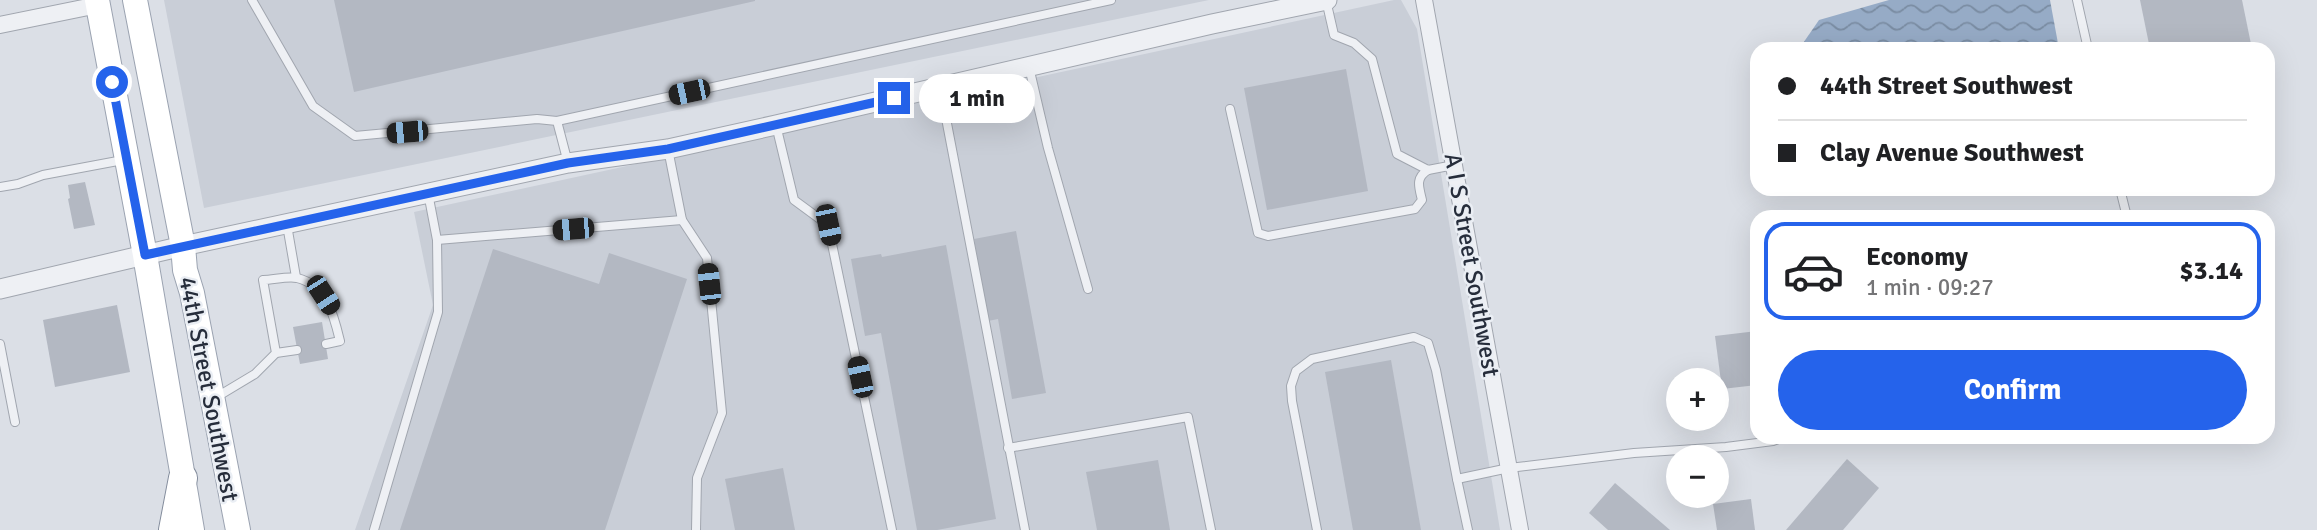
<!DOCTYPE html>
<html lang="en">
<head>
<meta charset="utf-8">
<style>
	:root { --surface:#fff; --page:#f2f2f2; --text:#202124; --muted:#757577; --line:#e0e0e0; --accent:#2563eb }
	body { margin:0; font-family:Signika,sans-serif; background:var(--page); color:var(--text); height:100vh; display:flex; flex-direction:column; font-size:26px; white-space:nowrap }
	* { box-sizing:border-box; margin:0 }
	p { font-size:23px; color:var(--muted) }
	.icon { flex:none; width:38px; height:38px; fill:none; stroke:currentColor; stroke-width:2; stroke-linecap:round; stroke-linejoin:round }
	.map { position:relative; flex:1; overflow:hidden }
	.panel { position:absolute; left:1750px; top:210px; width:525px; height:234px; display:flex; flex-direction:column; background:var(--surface); border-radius:21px; box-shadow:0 7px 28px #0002 }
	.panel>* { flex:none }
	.banner { position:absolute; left:1750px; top:42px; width:525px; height:154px; border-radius:21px; box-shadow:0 7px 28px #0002; display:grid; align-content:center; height:154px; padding:0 28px; background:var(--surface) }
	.tools { position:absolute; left:1666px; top:368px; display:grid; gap:14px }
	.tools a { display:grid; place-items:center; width:63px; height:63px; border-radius:50%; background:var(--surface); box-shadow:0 7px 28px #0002; font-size:35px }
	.end { position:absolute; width:32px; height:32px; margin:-16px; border:9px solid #2563eb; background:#fff; box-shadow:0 0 0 4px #fff }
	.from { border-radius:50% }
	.bubble { position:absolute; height:49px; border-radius:24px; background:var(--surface); box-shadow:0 7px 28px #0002; font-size:23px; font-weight:700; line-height:49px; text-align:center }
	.car { position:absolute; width:21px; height:42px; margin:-21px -10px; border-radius:9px; box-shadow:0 0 5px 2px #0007; background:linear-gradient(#222 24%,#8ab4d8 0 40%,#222 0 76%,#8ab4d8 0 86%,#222 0) }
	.banner b { display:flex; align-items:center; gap:24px; height:66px; font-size:26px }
	.banner b+b { border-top:2px solid var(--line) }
	.banner i { width:18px; height:18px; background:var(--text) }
	ul { padding:12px 0 0; list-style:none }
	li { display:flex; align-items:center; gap:21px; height:98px; margin:0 14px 10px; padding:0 14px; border:4px solid transparent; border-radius:21px }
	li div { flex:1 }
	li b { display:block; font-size:26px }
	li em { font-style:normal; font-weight:700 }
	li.on { border-color:var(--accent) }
	li>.icon { width:63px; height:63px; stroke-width:1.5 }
	.primary-button { display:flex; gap:14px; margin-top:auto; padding:14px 28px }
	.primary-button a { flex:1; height:80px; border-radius:42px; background:var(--accent); color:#fff; font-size:28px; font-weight:700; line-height:80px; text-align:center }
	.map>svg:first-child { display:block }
	.built { fill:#c9ced7 }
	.water { fill:url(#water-waves) }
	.building { fill:#b3b8c2 }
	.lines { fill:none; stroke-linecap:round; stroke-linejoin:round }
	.service-casing { stroke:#a1a6af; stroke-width:10 }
	.minor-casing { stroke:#a1a6af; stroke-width:18 }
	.tertiary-casing { stroke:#a1a6af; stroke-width:21 }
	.primary-casing { stroke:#9ba3b1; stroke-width:26 }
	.motorway-casing { stroke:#838c9c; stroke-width:30 }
	.service { stroke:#eef0f4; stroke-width:8 }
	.minor { stroke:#eef0f4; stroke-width:16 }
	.tertiary { stroke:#eef0f4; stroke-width:19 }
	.primary { stroke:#fff; stroke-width:24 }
	.motorway { stroke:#fff; stroke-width:28 }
	.route { stroke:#2563eb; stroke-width:9 }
	.labels { text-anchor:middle; stroke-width:5; stroke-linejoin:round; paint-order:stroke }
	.street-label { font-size:24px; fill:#262d3b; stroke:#eaeef4 }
</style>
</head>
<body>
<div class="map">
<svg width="2317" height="530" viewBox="0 0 2317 530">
	<defs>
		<pattern id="water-waves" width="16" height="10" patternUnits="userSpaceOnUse" patternTransform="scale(1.75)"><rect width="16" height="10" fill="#96abc6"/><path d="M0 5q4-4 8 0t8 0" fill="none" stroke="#7a8ca2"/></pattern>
	</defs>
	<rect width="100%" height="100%" fill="#dbdfe6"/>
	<g class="built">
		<polygon points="164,0 1209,0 204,208"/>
		<polygon points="1394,0 1401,0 1417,29 1500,530 355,530 433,305 414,212"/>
	</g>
	<polygon class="water" points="1889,0 2050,0 2059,49 1799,49 1819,20"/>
	<g class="building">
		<polygon points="334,0 755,0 755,1 354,92"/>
		<polygon points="2140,0 2242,0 2252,49 2150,49"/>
		<polygon points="1346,69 1368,191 1267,210 1244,88"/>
		<polygon points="85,182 95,225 74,229 68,199 70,198 68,185"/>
		<polygon points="1016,231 1046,393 1012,399 998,319 988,321 974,239"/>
		<polygon points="946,245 996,519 937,530 917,530 881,333 865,336 851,259 881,254 882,257"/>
		<polygon points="493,249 599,284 609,253 687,279 605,530 400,530"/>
		<polygon points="117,305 130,372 55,387 43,320"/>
		<polygon points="322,322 328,359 300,364 293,327"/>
		<polygon points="1757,331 1757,385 1722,389 1715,336"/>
		<polygon points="1391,360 1421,530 1353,530 1325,372"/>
		<polygon points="1847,459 1879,488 1843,530 1786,530"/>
		<polygon points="1158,460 1170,530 1097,530 1086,472"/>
		<polygon points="783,468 795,530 735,530 725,479"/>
		<polygon points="1615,483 1670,530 1608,530 1589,513"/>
		<polygon points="1751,499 1755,530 1717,530 1713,504"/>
	</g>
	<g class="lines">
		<defs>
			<g id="service">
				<polyline points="252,0 313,106 355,136 537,119 557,121 568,163"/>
				<polyline points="1326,0 1334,35 1354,43 1372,59 1397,154 1428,170 1454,165"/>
				<polyline points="2077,0 2088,49"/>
				<polyline points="1029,67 1048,148 1088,289"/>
				<polyline points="940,87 1025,530"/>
				<path d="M 1230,109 L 1258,233 L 1268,236 L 1415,209 L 1422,200 C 1419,187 1415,178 1428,170"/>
				<polyline points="557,121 1111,0"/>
				<polyline points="776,125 794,200 828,225 892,530"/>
				<polyline points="668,149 682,220 707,258 722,413 697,478 696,530"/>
				<polyline points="0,187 18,184 43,175 123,160"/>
				<polyline points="2120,189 2127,217"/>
				<polyline points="287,225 296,277"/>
				<polyline points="437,240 682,220"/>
				<polyline points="0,344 15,422"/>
				<polyline points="276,353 297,350"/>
				<path d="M 215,398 L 255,374 L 276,353 L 263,280 C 273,280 287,276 297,278 C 327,285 334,316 340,341 L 326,344"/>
				<polyline points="1008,448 1188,417 1211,530"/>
				<polyline points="1457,479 1468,530"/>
				<polyline points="374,530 438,312 437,240 428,193"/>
				<polyline points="1317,530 1292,401 1291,386 1296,371 1312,359 1414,337 1428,343 1436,370 1457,479 1509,468 1634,453 1726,447 1773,441 1781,438"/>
			</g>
			<g id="minor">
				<polyline points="1424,0 1520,530"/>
				<polyline points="0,25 98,5"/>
			</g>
			<polyline id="tertiary" points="0,289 183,246 568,163 668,149 776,125 1212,24 1327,0"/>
			<g id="primary">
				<polyline points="97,0 145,255 192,530"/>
				<polyline points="135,0 183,246 185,270 192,293 238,530"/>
			</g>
			<polyline id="motorway" points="173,530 183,478"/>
		</defs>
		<use href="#service" class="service-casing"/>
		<use href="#minor" class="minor-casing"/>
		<use href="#tertiary" class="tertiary-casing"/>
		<use href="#primary" class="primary-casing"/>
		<use href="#motorway" class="motorway-casing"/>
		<use href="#service" class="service"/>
		<use href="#minor" class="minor"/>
		<use href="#tertiary" class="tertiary"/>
		<use href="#primary" class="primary"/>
		<use href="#motorway" class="motorway"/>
	</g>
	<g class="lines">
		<polyline class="route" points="112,82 145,255 568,163 668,149 894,98"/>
	</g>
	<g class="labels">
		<g class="street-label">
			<text transform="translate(1472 265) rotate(80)" y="8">A I S Street Southwest</text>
			<text transform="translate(209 389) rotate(79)" y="8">44th Street Southwest</text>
		</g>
	</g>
</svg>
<div class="tools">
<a>+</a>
<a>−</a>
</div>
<i class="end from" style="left:112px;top:82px"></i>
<i class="end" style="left:894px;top:98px"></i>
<div class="bubble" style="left:919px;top:74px;width:116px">1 min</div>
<i class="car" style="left:689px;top:92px;rotate:258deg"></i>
<i class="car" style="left:407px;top:132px;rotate:265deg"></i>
<i class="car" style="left:828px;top:225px;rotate:168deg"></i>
<i class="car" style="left:573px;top:229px;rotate:265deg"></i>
<i class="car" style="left:709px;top:284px;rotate:354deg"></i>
<i class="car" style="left:323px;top:295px;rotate:147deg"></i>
<i class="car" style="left:860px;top:377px;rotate:348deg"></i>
<div class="banner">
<b><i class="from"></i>44th Street Southwest</b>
<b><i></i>Clay Avenue Southwest</b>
</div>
<section class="panel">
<ul>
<li class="on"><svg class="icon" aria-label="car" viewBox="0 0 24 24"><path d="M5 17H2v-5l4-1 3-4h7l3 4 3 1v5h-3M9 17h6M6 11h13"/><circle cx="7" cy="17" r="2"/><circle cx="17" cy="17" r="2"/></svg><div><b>Economy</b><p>1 min · 09:27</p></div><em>$3.14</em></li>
</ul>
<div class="primary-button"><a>Confirm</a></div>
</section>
</div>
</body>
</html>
